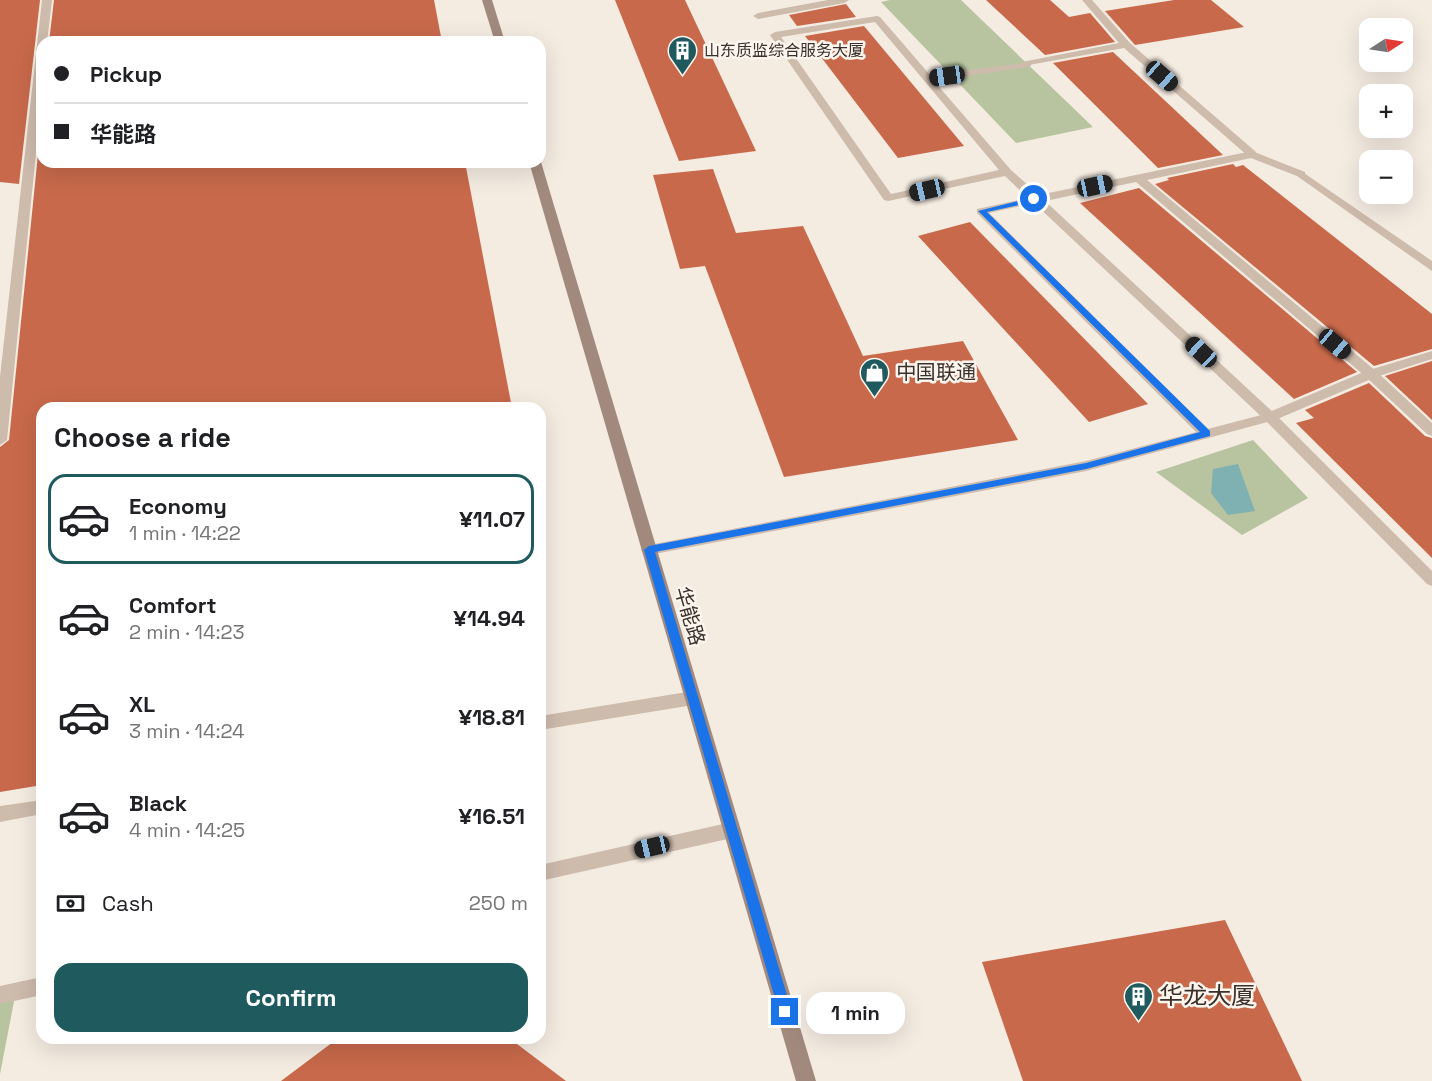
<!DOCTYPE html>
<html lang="en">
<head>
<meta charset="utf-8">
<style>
	:root { --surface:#fff; --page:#f2f2f2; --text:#202124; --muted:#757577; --line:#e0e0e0; --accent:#1f5a5e }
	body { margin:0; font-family:"Space Grotesk","Noto Sans SC",sans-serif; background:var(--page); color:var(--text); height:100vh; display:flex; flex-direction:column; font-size:22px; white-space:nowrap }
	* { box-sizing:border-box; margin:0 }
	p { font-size:20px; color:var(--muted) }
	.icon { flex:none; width:33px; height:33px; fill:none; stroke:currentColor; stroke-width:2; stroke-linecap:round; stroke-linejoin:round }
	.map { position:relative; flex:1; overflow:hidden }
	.panel { position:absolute; left:36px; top:402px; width:510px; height:642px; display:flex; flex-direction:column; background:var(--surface); border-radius:18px; box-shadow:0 6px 24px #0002 }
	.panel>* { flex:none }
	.banner { position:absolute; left:36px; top:36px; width:510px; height:132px; border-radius:18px; box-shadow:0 6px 24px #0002; display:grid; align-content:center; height:132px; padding:0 18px; background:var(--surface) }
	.needle { width:39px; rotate:78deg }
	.buttons { position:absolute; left:1359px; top:18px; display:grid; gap:12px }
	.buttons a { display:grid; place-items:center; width:54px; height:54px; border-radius:12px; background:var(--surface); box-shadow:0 6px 24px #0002; font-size:30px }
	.end { position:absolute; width:27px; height:27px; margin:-14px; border:8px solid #1a73e8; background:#fff; box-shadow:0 0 0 3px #fff }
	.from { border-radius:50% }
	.bubble { position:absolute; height:42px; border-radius:18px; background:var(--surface); box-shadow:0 6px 24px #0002; font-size:20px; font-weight:600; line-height:42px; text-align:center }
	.car { position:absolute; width:18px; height:36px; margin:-18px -9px; border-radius:8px; box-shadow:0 0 4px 2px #0007; background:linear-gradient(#222 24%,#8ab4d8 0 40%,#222 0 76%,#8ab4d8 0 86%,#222 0) }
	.banner b { display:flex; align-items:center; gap:21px; height:57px; font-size:22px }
	.banner b+b { border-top:2px solid var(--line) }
	.banner i { width:15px; height:15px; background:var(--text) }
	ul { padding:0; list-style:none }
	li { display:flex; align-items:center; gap:18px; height:90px; margin:0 12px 9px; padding:0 6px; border:3px solid transparent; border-radius:18px }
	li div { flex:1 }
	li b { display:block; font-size:22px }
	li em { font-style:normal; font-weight:600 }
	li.on { border-color:var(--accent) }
	li>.icon { width:54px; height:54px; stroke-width:1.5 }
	h2 { padding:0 18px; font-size:27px; line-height:72px }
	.pay { display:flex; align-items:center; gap:15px; height:66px; padding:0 18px; font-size:22px }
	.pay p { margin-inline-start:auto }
	.cta { display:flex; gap:12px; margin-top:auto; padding:12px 18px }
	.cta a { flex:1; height:69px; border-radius:18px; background:var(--accent); color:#fff; font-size:24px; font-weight:600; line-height:69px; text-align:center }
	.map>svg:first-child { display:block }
	.green { fill:#b8c4a0 }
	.water { fill:#7fb0b2 }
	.building { fill:#c8694b }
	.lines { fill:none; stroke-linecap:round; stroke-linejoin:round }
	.lane { fill:#cdbbac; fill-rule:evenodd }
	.street { fill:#cdbbac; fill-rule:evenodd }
	.secondary { fill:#a18a7d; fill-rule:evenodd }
	.route { fill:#1a73e8 }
	.labels { text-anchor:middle; stroke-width:5; stroke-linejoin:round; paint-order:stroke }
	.far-poi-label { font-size:16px; fill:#3b302b; stroke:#fbf5ee; text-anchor:start }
	.poi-label { font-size:20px; fill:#3b302b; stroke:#fbf5ee; text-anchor:start }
	.street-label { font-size:20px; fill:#3b302b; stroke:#fbf5ee }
	.near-poi-label { font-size:24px; fill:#3b302b; stroke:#fbf5ee; text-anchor:start }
</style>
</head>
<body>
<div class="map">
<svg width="1432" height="1081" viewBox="0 0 1432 1081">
	<rect width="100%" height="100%" fill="#f4ebe1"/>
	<g class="green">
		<polygon points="890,0 961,0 1093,127 1016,143 881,2"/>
		<polygon points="1253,440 1308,498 1242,535 1156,472"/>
		<polygon points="16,991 0,1074 0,994"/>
	</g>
	<polygon class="water" points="1238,464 1255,511 1228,515 1211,493 1213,469"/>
	<g class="building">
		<polygon points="0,0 40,0 19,184 0,182"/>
		<polygon points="54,0 434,0 442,42 49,42"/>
		<polygon points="615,0 685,0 756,151 679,161"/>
		<polygon points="986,0 1050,0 1069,17 1090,13 1115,42 1045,55"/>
		<polygon points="1174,0 1211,0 1244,27 1135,45 1105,11"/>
		<polygon points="846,4 856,17 797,26 789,15"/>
		<polygon points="864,26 964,146 898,158 805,36"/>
		<polygon points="1113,52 1223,155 1158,168 1053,63"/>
		<polygon points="42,115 42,162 465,162 512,408 42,408 42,785 0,792 0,447 9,440"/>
		<polygon points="1233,164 1236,167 1243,165 1432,314 1432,349 1374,366 1155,184 1169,180 1167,178"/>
		<polygon points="713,169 736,233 803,226 863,356 963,341 1018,440 784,477 705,266 680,269 653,175"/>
		<polygon points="1139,188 1357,372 1294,399 1080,203"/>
		<polygon points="970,222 1148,404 1089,422 918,236"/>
		<polygon points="1432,361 1432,420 1385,376"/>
		<polygon points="1369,383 1425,436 1432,438 1432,558 1296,423 1314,418 1305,410"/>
		<polygon points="1225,920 1302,1081 1023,1081 982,962"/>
		<polygon points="362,1038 509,1038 566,1081 281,1081 333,1042"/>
	</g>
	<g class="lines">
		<g class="lane">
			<polygon points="828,0 849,0 844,3 758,19 753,16 758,13"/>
			<path d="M 877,16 L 880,17 L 930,75 L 1031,62 L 1031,66 L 1027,67 L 934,81 L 1011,170 L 1039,195 L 1252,151 L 1305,172 L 1305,176 L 1297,176 L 1251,158 L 1147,180 L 1376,371 L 1432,423 L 1432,436 L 1427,434 L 1366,377 L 1136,182 L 1045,201 L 1275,414 L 1432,571 L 1432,586 L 1427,584 L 1265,420 L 1034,203 L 989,213 L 1213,434 L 1206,439 L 1201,437 L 977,213 L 977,209 L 1028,198 L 1005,176 L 888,201 L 884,200 L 770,35 L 775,32 ZM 875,22 L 999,170 L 891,194 L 781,37 Z"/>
		</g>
		<g class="street">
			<polygon points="42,0 52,0 47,42 42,42 42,93 7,440 0,445 0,377"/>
			<polygon points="1082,0 1092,0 1130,43 1256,152 1256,156 1248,156 1124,48 1023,66 1023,62 1027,61 1119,43"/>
			<polygon points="1301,171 1432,261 1432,271 1297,176 1297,172"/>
			<polygon points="1432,351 1432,359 1376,377 1275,420 1086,471 649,555 644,554 641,550 644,546 649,545 1086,461 1265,414 1366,371"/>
			<polygon points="693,691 699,693 701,698 699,703 693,705 540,730 540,716"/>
			<polygon points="42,800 42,814 0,822 0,806"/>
			<polygon points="732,822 738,825 741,830 738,835 732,838 540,881 540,865"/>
			<polygon points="42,977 42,995 0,1004 0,986"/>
		</g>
		<g class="secondary">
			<polygon points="482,0 492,0 505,42 495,42"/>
			<polygon points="529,162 541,162 816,1081 796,1081"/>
		</g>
	</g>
	<polygon class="route" points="1034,197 1037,198 1037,201 987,212 1210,431 1210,436 1086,469 655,552 792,1012 790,1017 785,1019 781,1017 779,1012 644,550 649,546 1086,463 1200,432 978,211"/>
	<defs>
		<symbol id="building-pin" viewBox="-11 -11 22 30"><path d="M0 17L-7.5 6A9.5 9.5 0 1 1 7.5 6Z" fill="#1f5a5e" stroke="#fbf5ee"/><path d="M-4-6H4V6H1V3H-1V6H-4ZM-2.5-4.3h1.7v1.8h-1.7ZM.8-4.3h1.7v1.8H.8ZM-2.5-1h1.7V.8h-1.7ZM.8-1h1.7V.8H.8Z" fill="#fff"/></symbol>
		<symbol id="shop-pin" viewBox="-11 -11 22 30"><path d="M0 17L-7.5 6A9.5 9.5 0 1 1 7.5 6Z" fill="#1f5a5e" stroke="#fbf5ee"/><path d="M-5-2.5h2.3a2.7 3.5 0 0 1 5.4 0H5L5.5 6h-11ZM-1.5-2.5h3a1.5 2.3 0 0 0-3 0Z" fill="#fff"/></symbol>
	</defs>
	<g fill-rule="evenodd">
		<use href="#building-pin" x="666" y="34" width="33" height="45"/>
		<use href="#shop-pin" x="858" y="356" width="33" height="45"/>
		<use href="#building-pin" x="1122" y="980" width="33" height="45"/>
	</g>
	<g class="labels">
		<g class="far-poi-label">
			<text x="704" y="56">山东质监综合服务大厦</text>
		</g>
		<g class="poi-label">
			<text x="896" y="379">中国联通</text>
		</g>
		<g class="street-label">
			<text transform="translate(690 616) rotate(74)" y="7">华能路</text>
		</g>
		<g class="near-poi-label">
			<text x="1159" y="1004">华龙大厦</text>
		</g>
	</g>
</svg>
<div class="buttons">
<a><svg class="needle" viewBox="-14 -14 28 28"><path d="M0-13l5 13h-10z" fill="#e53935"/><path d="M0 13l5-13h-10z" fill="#757577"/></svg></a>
<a>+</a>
<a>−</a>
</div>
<i class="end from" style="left:1034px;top:199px"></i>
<i class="end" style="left:785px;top:1012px"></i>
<div class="bubble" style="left:806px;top:992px;width:99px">1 min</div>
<i class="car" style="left:947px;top:76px;rotate:262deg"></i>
<i class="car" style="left:1162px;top:76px;rotate:131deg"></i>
<i class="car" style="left:1095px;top:186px;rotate:78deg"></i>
<i class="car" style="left:927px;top:190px;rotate:257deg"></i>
<i class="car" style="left:1335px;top:344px;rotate:130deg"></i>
<i class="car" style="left:1201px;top:352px;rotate:313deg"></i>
<i class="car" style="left:652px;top:847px;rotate:257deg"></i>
<div class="banner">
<b><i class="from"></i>Pickup</b>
<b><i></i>华能路</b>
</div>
<section class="panel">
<h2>Choose a ride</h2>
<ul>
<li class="on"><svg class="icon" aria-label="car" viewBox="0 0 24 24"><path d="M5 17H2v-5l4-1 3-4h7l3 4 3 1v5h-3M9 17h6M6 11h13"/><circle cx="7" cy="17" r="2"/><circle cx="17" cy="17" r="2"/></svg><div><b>Economy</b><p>1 min · 14:22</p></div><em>¥11.07</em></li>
<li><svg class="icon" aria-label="car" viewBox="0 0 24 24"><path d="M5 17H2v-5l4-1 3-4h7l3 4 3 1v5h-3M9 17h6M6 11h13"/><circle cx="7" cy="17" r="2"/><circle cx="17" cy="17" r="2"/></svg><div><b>Comfort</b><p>2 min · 14:23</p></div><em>¥14.94</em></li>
<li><svg class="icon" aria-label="car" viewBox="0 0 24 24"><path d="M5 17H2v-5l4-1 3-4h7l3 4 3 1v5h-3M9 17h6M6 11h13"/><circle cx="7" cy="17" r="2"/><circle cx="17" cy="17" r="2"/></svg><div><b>XL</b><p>3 min · 14:24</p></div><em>¥18.81</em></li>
<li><svg class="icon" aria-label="car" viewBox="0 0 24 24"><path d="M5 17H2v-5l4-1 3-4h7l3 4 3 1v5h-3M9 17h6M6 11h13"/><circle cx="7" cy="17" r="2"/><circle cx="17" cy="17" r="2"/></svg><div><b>Black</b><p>4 min · 14:25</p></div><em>¥16.51</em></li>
</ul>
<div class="pay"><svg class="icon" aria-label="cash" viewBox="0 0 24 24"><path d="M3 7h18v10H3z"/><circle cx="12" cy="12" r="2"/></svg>Cash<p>250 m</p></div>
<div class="cta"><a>Confirm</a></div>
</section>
</div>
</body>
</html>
